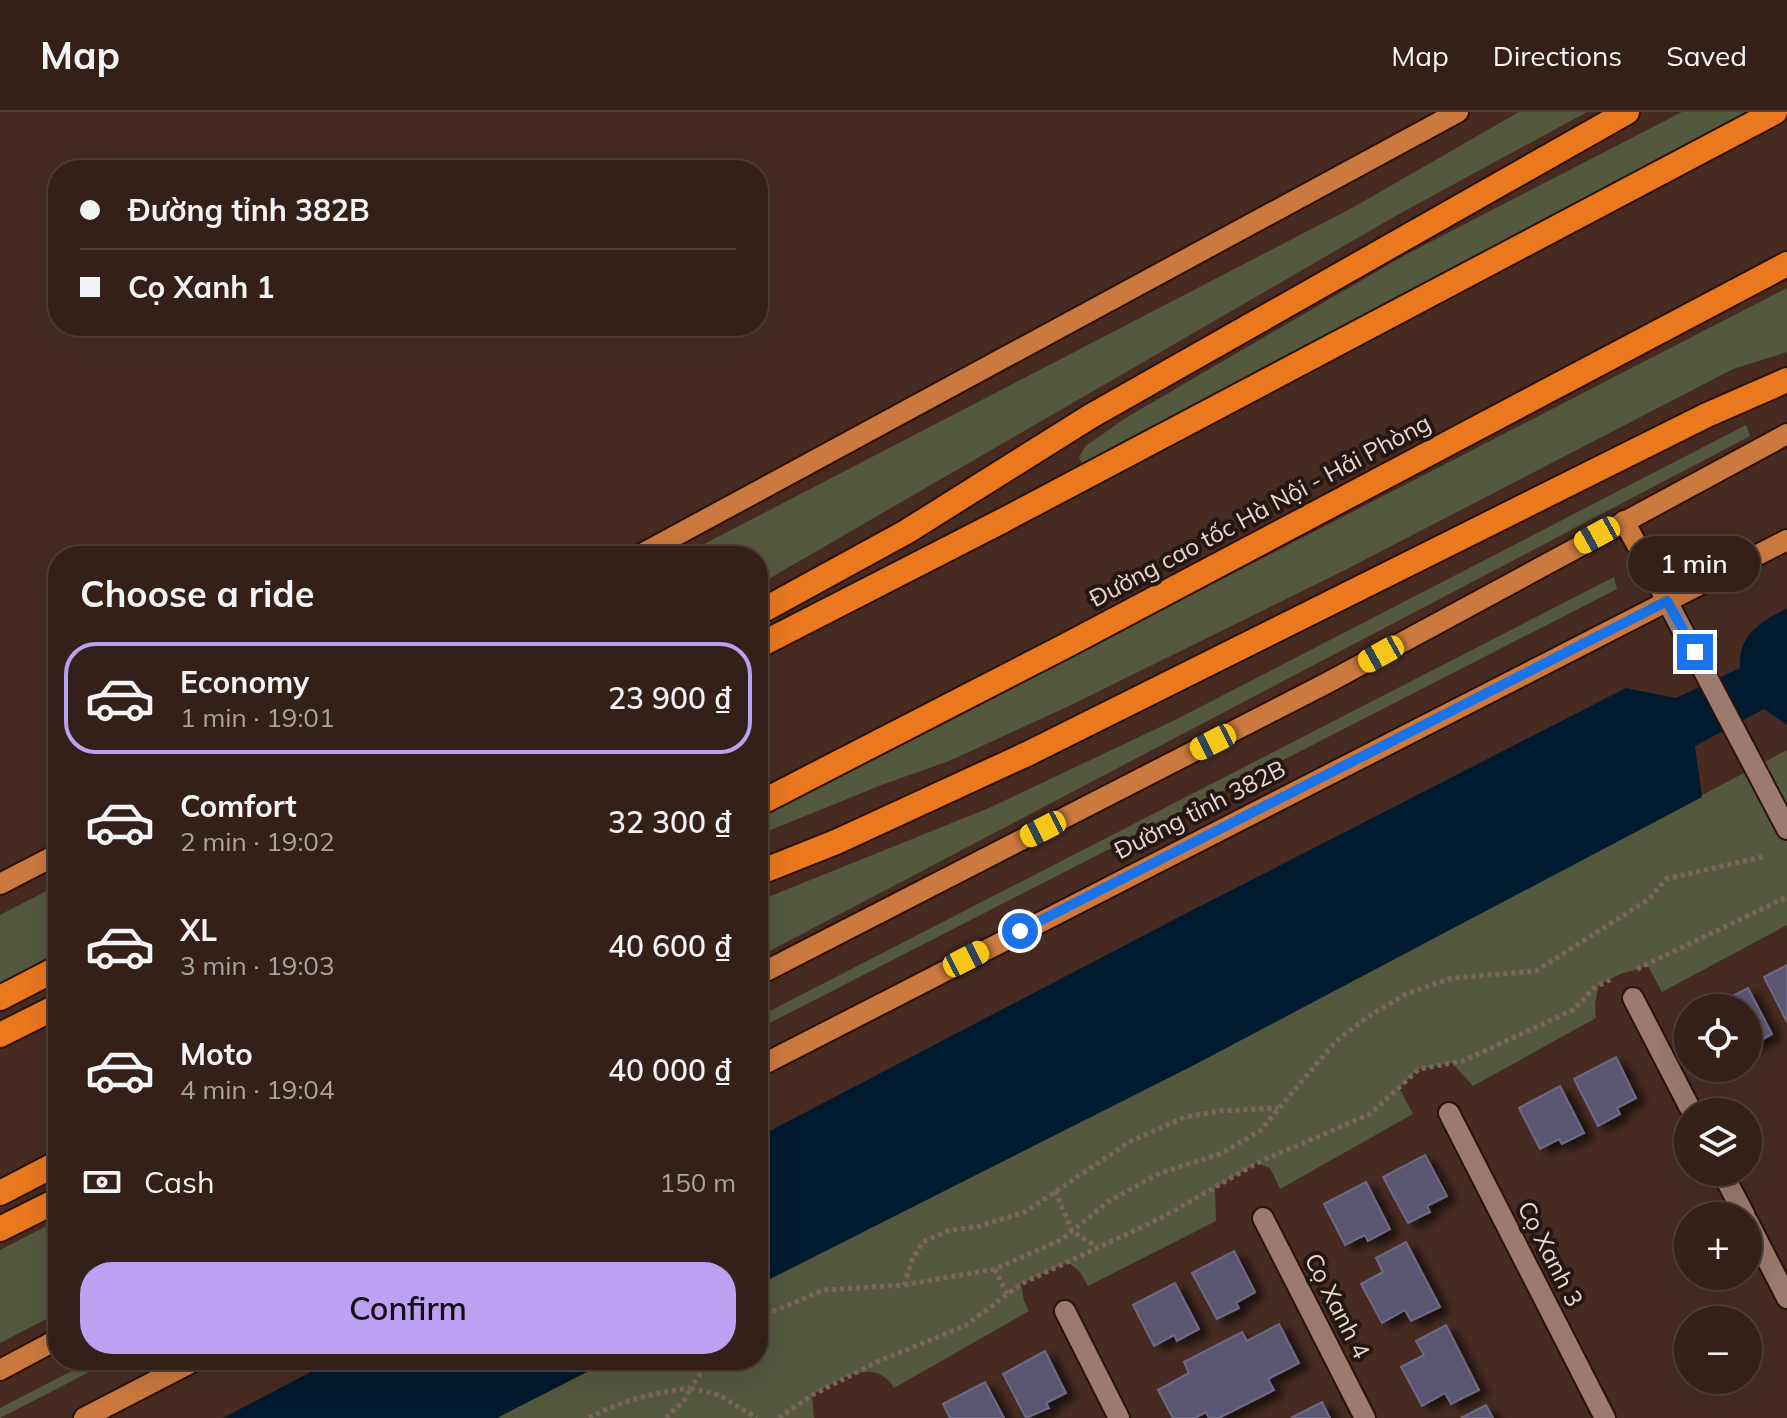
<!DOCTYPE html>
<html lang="en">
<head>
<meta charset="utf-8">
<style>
	:root { --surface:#352019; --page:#3d2822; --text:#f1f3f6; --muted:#aaa3a2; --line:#4f3e38; --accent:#bca0f2 }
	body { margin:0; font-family:Mulish,sans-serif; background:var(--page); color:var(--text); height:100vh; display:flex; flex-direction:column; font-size:30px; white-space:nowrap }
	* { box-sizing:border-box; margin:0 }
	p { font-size:26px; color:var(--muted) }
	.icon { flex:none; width:44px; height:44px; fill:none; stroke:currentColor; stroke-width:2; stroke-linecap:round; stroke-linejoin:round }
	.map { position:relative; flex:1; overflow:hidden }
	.details { position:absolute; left:48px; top:434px; width:720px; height:824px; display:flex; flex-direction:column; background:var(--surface); border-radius:32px; box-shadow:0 8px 32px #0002,0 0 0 2px var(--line) }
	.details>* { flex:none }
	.guide { position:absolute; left:48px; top:48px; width:720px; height:176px; border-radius:32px; box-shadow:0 8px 32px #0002,0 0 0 2px var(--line); display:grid; align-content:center; height:176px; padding:0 32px; background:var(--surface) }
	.tools { position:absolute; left:1674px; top:882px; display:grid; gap:16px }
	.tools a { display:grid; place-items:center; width:88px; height:88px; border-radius:50%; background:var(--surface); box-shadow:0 8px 32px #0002,0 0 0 2px var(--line); font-size:40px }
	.end { position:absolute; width:36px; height:36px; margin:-18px; border:10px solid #1a73e8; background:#fff; box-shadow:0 0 0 4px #fff }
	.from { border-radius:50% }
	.bubble { position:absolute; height:56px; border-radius:28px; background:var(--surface); box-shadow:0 8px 32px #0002,0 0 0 2px var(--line); font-size:26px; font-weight:600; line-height:56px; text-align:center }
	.car { position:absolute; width:24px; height:48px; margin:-24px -12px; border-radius:10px; box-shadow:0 0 6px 2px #0007; background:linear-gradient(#f5c518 24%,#345 0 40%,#f5c518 0 76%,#345 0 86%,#f5c518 0) }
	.guide b { display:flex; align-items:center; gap:28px; height:76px; font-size:30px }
	.guide b+b { border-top:2px solid var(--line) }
	.guide i { width:20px; height:20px; background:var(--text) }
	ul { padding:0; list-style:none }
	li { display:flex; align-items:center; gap:24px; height:112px; margin:0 16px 12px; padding:0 16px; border:4px solid transparent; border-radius:32px }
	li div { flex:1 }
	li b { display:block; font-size:30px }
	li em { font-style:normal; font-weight:600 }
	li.active { border-color:var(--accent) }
	li>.icon { width:72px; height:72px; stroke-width:1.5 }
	h2 { padding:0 32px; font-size:36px; line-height:96px }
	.pay { display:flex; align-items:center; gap:20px; height:88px; padding:0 32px; font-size:30px }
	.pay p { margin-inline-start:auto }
	.primary-button { display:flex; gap:16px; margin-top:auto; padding:16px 32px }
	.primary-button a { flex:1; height:92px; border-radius:32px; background:var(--accent); color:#111; font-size:32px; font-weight:600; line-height:92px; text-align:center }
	header { display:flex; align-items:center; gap:48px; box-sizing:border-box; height:112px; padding:0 40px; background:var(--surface); border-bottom:2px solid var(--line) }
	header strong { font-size:38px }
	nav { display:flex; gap:44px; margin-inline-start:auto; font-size:28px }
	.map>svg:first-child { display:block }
	.green { fill:#54593e }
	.water { fill:#001a2f }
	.building { fill:#5a5471; stroke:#6e6987; stroke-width:2; filter:url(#shadow) }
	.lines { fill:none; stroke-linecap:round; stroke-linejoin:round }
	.minor-casing { stroke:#2c1209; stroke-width:24 }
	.primary-casing { stroke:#2c1209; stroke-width:24 }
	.motorway-casing { stroke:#2c1209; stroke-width:28 }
	.path { stroke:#7d645b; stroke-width:5; stroke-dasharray:4 4; stroke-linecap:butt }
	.minor { stroke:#9c7a6e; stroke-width:20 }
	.primary { stroke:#cb793e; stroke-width:20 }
	.motorway { stroke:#ea781e; stroke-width:24 }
	.route { stroke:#1a73e8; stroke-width:10 }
	.labels { text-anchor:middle; stroke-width:8; stroke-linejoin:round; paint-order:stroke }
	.street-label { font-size:24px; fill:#ead7d0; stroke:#241713 }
</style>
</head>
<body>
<header>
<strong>Map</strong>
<nav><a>Map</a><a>Directions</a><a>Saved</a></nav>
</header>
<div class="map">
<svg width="1787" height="1306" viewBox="0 0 1787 1306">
	<defs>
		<filter id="shadow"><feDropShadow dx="9" dy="5" stdDeviation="4" flood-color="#0009"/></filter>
	</defs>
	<rect width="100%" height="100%" fill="#472b21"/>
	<g class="green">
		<polygon points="1519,0 1587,0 1399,102 758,473 758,444 681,444 1352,96"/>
		<polygon points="1682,0 1779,0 1084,356 1079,345 1086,334 1124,307 1405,143"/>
		<polygon points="1787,176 1787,240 1733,257 1345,458 1069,594 949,649 884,672 758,723 758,706"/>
		<polygon points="1746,313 1750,324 758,845 758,789 989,696 1177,607"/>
		<polygon points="1614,465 1617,477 758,917 758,905"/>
		<path d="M 1787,638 L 1787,813 L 1662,880 L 1648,854 L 1620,862 L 1599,873 L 1595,891 L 1596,906 L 1473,974 L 1452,951 L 1419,957 L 1399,976 L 1413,1002 L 1280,1077 L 1270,1056 L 1257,1051 L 1215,1076 L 1216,1109 L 1088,1174 L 1080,1160 L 1068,1150 L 1021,1172 L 1024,1189 L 1029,1199 L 894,1276 C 873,1242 837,1270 812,1283 L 814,1306 L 497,1306 L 610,1248 L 758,1248 L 758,1173 L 1194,953 Z"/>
		<polygon points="58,773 58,843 0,873 0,803"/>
		<polygon points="58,1108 58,1201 0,1231 0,1138"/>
		<polygon points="93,1248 113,1248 0,1306 0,1296"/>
	</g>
	<g class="water">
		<path d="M 1787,496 L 1787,613 L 1764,597 L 1695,634 L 1702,685 L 1194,953 L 758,1173 L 758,1025 L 1181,804 L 1626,576 L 1676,586 L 1740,556 C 1738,523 1760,510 1787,496 Z"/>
		<polygon points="334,1248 610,1248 497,1306 223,1306"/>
	</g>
	<g class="building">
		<polygon points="1787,853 1787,910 1764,865"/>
		<polygon points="1748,876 1772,922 1750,934 1748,896 1709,896"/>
		<polygon points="1616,945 1636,986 1617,996 1620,1002 1598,1014 1574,967"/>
		<polygon points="1560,974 1584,1021 1562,1032 1559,1027 1540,1037 1519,996"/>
		<polygon points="1425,1043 1447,1084 1427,1094 1430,1100 1408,1111 1383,1065"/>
		<polygon points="1366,1070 1390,1117 1368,1129 1365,1123 1345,1133 1324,1092"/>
		<polygon points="1406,1130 1440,1195 1411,1209 1405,1198 1382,1211 1361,1172 1383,1160 1376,1146"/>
		<polygon points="1234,1139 1255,1180 1236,1191 1239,1196 1217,1207 1192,1161"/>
		<polygon points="1175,1171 1199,1217 1177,1229 1174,1223 1154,1234 1133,1193"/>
		<polygon points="1279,1212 1299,1251 1268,1267 1274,1278 1219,1306 1209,1306 1206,1300 1195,1306 1173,1306 1158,1278 1189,1261 1184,1250 1242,1220 1247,1229"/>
		<polygon points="1446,1213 1479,1278 1451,1292 1445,1281 1422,1294 1401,1255 1424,1243 1416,1229"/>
		<polygon points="1045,1239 1066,1281 1046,1291 1049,1296 1026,1306 1003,1262"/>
		<polygon points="985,1270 1004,1306 950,1306 943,1292"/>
		<polygon points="1322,1290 1330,1306 1291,1306"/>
		<polygon points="1486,1293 1493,1306 1461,1306"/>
	</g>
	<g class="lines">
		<defs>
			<g id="minor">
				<polyline points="1667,489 1787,717"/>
				<polyline points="1633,886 1692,1000"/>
				<polyline points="1449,1001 1605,1306"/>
				<polyline points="1722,1060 1745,1104"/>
				<polyline points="1263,1106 1365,1306"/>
				<polyline points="1748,1110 1787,1186"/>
				<polyline points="1065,1199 1119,1306"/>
			</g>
			<g id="primary">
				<polyline points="1624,409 1667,489"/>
				<polyline points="638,444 1458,0"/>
				<polyline points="0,772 58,742"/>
				<polyline points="758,863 1327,571 1787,322"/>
				<polyline points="758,955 1787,428"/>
				<polyline points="0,1258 58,1227"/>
				<polyline points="84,1306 196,1248"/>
			</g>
			<g id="motorway">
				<polyline points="758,501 906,420 1091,304 1627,0"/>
				<polyline points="758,534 1000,410 1775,0"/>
				<polyline points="758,692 1069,532 1787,152"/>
				<polyline points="758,761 836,730 1027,642 1707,303 1787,268"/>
				<polyline points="0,886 58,856"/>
				<polyline points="0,923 58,894"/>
				<polyline points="0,1081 58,1051"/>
				<polyline points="0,1117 58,1088"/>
			</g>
		</defs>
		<use href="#minor" class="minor-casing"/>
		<use href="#primary" class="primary-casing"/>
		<use href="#motorway" class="motorway-casing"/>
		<g class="path">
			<polyline points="1637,857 1787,785"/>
			<polyline points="1055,1079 1072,1119 1097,1135"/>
			<polyline points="995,1157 1007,1182"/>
			<polyline points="904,1173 912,1148 923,1130 947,1119 980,1114 1025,1100 1129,1030 1185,1005 1220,999 1278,996"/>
			<polyline points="758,1206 823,1178 904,1173 995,1157 1061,1128 1109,1089 1160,1061 1220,1042 1260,1019 1336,929 1369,904 1406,882 1452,866 1536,859 1649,787 1666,767 1766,744"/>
			<path d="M 589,1306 C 622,1288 653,1281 690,1276 L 711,1248"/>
			<polyline points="666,1306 685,1287 690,1276 719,1283 757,1306"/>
			<polyline points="779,1306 812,1283 879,1249 965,1214 1021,1172 1163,1105 1257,1051 1370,1002 1419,957 1463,949 1573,898 1594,876 1613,866"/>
		</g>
		<use href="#minor" class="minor"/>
		<use href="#primary" class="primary"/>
		<use href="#motorway" class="motorway"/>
	</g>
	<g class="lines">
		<polyline class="route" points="1020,819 1667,489 1695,540"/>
	</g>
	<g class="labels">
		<g class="street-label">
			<text transform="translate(1260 399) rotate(-28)" y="8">Đường cao tốc Hà Nội - Hải Phòng</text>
			<text transform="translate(1200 698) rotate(-27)" y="8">Đường tỉnh 382B</text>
			<text transform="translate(1550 1142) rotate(63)" y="8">Cọ Xanh 3</text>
			<text transform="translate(1337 1194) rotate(63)" y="8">Cọ Xanh 4</text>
		</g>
	</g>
</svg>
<div class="tools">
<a><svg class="icon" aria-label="locate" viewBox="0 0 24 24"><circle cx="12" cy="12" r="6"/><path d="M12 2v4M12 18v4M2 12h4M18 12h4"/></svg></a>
<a><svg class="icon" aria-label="layers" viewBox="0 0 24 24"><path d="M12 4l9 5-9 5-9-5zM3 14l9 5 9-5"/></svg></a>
<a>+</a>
<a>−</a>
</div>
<i class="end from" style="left:1020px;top:819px"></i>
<i class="end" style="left:1695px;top:540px"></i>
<div class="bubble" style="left:1628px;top:424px;width:132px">1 min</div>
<i class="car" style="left:1597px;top:423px;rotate:241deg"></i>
<i class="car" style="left:1381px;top:542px;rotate:241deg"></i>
<i class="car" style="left:1213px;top:630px;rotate:243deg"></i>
<i class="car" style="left:1043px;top:717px;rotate:243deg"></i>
<i class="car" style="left:966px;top:847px;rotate:63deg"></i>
<div class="guide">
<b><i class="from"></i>Đường tỉnh 382B</b>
<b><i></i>Cọ Xanh 1</b>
</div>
<section class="details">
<h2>Choose a ride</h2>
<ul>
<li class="active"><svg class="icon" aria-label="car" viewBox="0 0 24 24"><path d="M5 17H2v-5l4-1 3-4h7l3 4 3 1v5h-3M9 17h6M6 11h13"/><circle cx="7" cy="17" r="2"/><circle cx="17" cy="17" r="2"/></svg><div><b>Economy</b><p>1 min · 19:01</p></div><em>23 900 ₫</em></li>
<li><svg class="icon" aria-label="car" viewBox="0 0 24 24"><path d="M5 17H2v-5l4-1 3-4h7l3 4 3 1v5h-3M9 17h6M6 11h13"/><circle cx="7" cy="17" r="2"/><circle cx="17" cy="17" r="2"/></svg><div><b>Comfort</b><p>2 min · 19:02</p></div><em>32 300 ₫</em></li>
<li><svg class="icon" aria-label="car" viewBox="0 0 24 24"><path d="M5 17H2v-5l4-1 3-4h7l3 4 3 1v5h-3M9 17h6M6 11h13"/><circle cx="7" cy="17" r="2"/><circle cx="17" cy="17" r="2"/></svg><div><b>XL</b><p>3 min · 19:03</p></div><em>40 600 ₫</em></li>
<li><svg class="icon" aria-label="car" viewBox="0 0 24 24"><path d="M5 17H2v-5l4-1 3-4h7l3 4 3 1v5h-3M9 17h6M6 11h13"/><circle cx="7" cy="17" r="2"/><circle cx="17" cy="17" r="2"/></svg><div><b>Moto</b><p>4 min · 19:04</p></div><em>40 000 ₫</em></li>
</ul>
<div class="pay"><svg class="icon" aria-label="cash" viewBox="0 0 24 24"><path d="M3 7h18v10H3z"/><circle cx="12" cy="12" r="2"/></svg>Cash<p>150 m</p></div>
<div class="primary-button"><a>Confirm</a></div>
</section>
</div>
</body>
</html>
